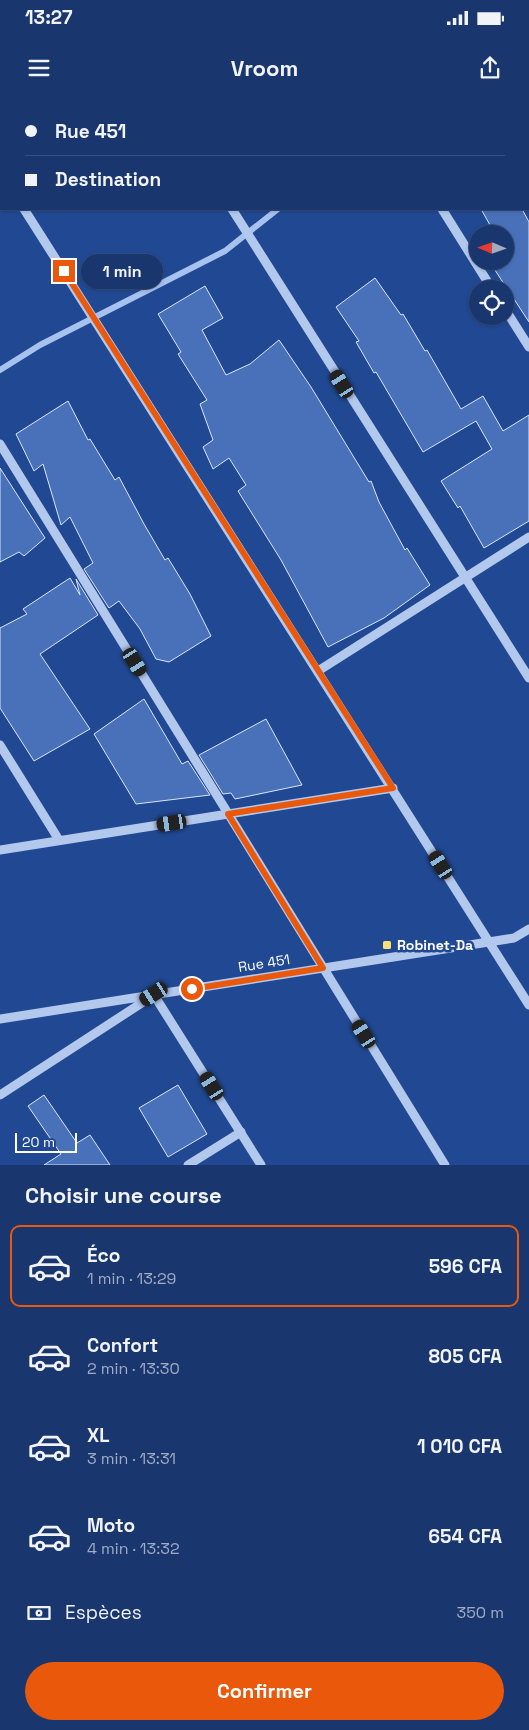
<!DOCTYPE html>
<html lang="fr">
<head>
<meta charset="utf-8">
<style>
	:root { --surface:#19376e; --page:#264276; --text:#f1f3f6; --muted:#9facc2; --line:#375181; --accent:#ea580c }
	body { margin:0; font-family:"Space Grotesk",sans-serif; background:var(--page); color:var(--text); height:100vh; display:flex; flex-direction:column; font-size:19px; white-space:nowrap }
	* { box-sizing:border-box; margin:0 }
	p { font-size:16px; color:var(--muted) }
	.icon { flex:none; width:28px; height:28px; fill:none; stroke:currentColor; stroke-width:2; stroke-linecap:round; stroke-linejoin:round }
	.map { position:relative; height:1065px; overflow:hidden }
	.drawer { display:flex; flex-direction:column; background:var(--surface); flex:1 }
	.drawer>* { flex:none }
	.banner { position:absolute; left:0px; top:0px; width:530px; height:110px; box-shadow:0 1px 4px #0004,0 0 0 1px var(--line); display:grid; align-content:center; height:110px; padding:0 25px; background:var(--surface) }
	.needle { width:32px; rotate:272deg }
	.buttons { position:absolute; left:469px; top:125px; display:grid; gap:10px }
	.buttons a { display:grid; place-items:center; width:45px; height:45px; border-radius:50%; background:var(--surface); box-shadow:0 1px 4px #0004,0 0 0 1px var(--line); font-size:25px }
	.scale { position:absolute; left:15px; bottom:12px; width:62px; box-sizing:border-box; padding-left:5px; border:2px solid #fff; border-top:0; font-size:14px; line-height:18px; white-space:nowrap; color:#fff; -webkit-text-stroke:4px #214993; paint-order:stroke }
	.end { position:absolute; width:22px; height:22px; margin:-11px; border:6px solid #ea580c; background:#fff; box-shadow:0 0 0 2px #fff }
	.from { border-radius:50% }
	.bubble { position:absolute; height:35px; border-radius:18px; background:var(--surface); box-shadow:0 1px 4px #0004,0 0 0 1px var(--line); font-size:16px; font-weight:800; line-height:35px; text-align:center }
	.car { position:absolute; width:15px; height:30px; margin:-15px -8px; border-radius:6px; box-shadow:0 0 4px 1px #0007; background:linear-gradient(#222 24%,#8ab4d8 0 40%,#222 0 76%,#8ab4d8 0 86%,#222 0) }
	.banner b { display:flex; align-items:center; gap:18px; height:48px; font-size:19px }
	.banner b+b { border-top:1px solid var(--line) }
	.banner i { width:12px; height:12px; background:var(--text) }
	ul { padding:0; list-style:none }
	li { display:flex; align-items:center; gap:15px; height:82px; margin:0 10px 8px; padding:0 15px; border:2px solid transparent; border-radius:10px }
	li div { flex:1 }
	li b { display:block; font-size:19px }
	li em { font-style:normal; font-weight:800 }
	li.active { border-color:var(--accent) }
	li>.icon { width:45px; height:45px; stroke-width:1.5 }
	h2 { padding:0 25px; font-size:22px; line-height:60px }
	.pay { display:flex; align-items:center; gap:12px; height:55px; padding:0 25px; font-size:19px }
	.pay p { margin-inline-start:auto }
	.button { display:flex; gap:10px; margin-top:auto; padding:10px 25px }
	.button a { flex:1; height:58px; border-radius:30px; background:var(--accent); color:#fff; font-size:20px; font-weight:800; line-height:58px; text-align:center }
	.status { display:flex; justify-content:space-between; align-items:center; height:35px; padding:0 25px; background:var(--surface); direction:ltr }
	.status svg { height:14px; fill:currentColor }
	header { display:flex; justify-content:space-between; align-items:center; height:65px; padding:0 25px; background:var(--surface); font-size:22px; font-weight:800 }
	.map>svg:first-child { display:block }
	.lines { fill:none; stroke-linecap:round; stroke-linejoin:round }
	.stream { stroke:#a7c2ef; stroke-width:6 }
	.building { fill:#4971b9; stroke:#d9e5fa }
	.minor { stroke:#b3c8ed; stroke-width:9 }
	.route { stroke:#ea580c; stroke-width:6 }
	.poi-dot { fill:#fadf74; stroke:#214993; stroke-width:2 }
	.labels { text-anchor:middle; stroke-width:5; stroke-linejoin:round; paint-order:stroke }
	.poi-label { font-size:14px; font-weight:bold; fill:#fff; stroke:#214993; text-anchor:start }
	.street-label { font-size:14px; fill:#fff; stroke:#214993 }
</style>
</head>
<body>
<div class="status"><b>13:27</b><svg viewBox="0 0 49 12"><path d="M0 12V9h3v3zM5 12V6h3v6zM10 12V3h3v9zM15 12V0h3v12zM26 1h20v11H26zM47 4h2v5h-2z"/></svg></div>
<header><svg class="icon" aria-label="menu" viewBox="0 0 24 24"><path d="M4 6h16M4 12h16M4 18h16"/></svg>Vroom<svg class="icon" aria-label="share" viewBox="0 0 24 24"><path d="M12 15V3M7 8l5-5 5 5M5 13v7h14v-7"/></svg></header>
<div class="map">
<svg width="529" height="1065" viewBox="0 0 529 1065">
	<rect width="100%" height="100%" fill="#214993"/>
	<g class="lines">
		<polyline class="stream" points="0,270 40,245 225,151 278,109"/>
	</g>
	<g class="building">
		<polygon points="481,109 522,109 529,122 529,222 489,161 509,161 505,153 505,134 495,134"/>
		<polygon points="375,178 401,215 403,214 425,251 427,250 461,309 483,296 503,331 529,315 529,421 484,448 460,406 458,408 441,381 492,349 476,321 423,352 376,272 374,273 356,242 359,241 336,207"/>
		<polygon points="205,186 223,218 202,230 226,275 250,264 279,240 311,287 369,382 371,381 379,402 405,450 407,448 430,485 384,518 328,547 281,460 238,391 246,385 229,358 213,369 203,347 213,340 200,304 207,300 178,254 181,252 158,214"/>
		<polygon points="68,301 88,340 90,339 115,380 119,377 144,424 165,460 168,458 190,494 211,536 169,562 156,559 140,529 119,501 109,508 84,469 93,463 70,417 61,425 43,364 34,371 16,334"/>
		<polygon points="0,368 45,438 24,456 19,452 0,462"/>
		<polygon points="70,478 80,495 76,479 98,515 40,554 90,629 34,661 0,608 0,528 27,514 23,509"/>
		<polygon points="144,599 182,664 188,661 210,695 136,704 94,634"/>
		<polygon points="266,619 302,685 235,699 231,693 223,694 199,655"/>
		<polygon points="178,985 207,1034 168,1057 139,1008"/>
		<polygon points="44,995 77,1043 90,1035 110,1065 44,1065 61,1054 28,1006"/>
	</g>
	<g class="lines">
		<g class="minor">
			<polyline points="166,0 167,1"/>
			<polyline points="374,0 375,1"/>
			<polyline points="0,70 1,72"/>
			<polyline points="24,109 529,905"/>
			<polyline points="232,109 529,578"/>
			<polyline points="442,109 492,189"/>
			<polyline points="505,209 529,247"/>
			<polyline points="0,344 445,1065"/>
			<polyline points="318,571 529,437"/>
			<polyline points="0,645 59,740"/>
			<polyline points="0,750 393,688"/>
			<polyline points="0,919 514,838 529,829"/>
			<polyline points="0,995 154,895 261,1065"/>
			<polyline points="188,1065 241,1032"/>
		</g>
	</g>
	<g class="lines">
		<polyline class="route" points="64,171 393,688 228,714 323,868 192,889"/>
	</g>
	<rect class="poi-dot" x="382" y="840" width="10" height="10" rx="2.5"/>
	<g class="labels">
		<g class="poi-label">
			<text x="397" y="850">Robinet-Da</text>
		</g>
		<g class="street-label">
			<text transform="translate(264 863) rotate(-9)" y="5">Rue 451</text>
		</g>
	</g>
</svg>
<div class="buttons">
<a><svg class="needle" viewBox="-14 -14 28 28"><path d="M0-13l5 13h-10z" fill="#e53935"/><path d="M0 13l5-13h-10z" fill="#9facc2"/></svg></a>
<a><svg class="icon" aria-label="locate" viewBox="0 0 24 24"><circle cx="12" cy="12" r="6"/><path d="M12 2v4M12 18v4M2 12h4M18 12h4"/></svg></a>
</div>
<div class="scale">20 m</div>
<i class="end from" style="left:192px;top:889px"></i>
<i class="end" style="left:64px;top:171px"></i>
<div class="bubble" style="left:81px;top:154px;width:82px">1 min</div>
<i class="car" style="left:342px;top:284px;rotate:328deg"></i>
<i class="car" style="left:135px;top:562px;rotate:148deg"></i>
<i class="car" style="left:172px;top:723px;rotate:261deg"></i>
<i class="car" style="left:441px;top:765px;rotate:328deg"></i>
<i class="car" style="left:154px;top:894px;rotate:237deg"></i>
<i class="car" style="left:364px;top:934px;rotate:328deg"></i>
<i class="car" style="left:212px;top:986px;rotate:328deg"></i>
<div class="banner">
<b><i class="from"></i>Rue 451</b>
<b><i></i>Destination</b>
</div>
</div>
<section class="drawer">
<h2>Choisir une course</h2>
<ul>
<li class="active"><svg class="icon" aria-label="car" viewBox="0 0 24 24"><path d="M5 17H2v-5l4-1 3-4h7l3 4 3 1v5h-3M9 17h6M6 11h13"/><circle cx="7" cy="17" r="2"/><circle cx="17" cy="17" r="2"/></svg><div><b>Éco</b><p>1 min · 13:29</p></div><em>596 CFA</em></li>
<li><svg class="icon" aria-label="car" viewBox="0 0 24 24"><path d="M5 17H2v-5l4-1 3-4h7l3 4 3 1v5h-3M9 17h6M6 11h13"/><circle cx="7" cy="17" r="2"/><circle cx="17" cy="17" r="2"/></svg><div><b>Confort</b><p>2 min · 13:30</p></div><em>805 CFA</em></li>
<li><svg class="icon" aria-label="car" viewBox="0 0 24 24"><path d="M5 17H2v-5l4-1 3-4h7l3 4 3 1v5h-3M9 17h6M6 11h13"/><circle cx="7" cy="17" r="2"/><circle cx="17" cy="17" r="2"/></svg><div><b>XL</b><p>3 min · 13:31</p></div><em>1 010 CFA</em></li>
<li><svg class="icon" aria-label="car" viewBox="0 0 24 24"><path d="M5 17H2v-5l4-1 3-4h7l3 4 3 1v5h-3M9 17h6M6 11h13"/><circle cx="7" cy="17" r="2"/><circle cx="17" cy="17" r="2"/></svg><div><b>Moto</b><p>4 min · 13:32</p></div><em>654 CFA</em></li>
</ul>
<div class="pay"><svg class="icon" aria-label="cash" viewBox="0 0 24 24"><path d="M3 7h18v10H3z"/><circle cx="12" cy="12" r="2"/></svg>Espèces<p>350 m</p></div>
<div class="button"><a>Confirmer</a></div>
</section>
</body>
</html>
